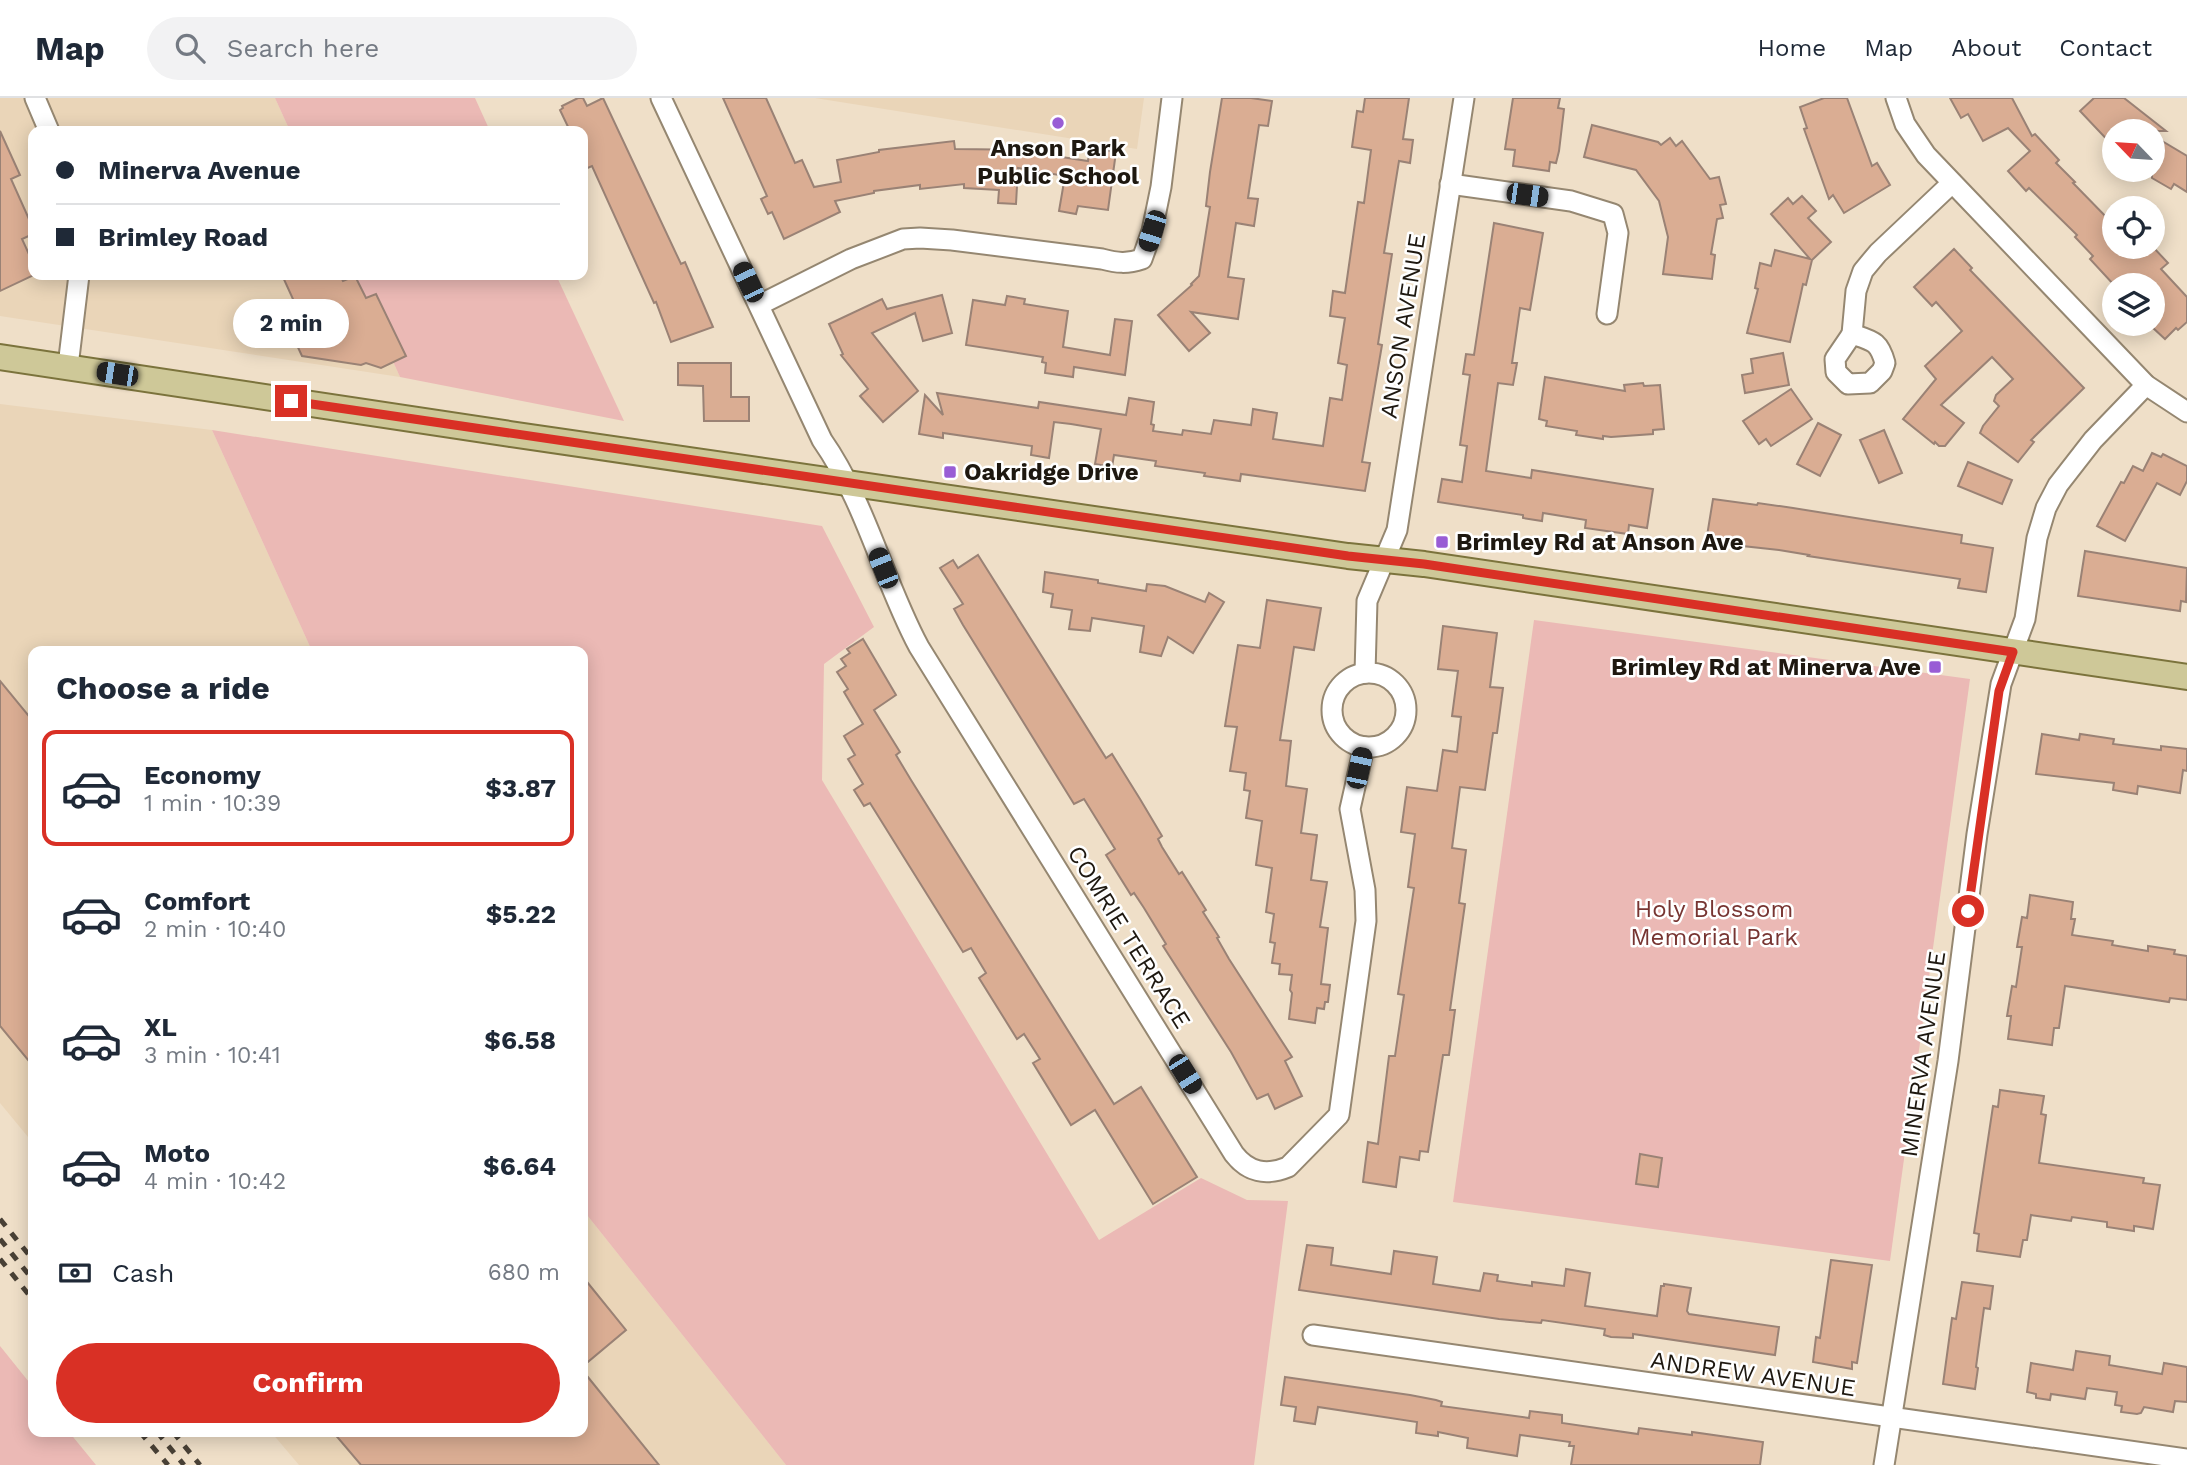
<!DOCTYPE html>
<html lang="en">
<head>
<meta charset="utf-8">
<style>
	:root { --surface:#fff; --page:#f2f2f3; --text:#1f2937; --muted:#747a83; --line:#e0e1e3; --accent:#d93025 }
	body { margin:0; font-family:"Work Sans",sans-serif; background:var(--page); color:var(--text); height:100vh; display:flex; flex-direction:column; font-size:26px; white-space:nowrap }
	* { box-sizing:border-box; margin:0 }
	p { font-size:23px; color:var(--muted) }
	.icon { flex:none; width:38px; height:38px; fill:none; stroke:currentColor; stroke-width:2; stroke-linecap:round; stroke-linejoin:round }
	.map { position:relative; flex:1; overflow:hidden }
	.side { position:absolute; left:28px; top:548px; width:560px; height:791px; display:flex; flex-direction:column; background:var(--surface); border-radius:14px; box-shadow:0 4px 18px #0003 }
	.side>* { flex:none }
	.hud { position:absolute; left:28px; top:28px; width:560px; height:154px; border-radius:14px; box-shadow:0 4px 18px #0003; display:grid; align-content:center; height:154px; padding:0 28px; background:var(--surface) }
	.needle { width:46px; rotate:295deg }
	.fabs { position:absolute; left:2102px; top:21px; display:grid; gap:14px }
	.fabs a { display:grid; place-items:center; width:63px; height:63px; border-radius:50%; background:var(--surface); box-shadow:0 4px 18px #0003; font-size:35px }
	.end { position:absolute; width:32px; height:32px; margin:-16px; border:9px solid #d93025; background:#fff; box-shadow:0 0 0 4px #fff }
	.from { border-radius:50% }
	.bubble { position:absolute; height:49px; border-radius:24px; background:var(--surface); box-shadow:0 4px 18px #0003; font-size:23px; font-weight:700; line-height:49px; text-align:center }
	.car { position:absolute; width:21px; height:42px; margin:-21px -10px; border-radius:9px; box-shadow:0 0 5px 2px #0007; background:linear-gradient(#222 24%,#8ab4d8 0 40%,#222 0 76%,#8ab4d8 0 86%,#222 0) }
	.hud b { display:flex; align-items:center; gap:24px; height:66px; font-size:26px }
	.hud b+b { border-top:2px solid var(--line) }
	.hud i { width:18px; height:18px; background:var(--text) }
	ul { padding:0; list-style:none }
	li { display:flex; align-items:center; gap:21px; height:116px; margin:0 14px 10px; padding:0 14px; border:4px solid transparent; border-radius:14px }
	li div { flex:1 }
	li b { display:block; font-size:26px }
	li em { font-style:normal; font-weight:700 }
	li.on { border-color:var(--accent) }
	li>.icon { width:63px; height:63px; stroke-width:1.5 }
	h2 { padding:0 28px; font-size:32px; line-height:84px }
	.pay { display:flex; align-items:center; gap:18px; height:77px; padding:0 28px; font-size:26px }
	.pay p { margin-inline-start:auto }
	.cta { display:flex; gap:14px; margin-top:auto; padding:14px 28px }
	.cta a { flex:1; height:80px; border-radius:42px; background:var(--accent); color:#fff; font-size:28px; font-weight:700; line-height:80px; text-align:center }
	header { display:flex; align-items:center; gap:42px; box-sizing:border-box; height:98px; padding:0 35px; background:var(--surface); border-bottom:2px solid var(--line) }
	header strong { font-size:33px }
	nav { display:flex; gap:38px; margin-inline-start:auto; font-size:24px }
	.search { width:490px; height:63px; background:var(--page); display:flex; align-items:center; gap:18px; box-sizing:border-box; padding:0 24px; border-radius:38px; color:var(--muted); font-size:26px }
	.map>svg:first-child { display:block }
	.built { fill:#ead5b8 }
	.green { fill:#ebb9b5 }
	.building { fill:#daad93; stroke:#9a8275; stroke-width:2 }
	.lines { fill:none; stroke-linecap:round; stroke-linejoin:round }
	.minor-casing { stroke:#958771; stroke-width:23 }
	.major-casing { stroke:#7b733c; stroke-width:28 }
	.minor { stroke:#fff; stroke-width:19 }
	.major { stroke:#cec898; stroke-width:24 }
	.rail { stroke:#494136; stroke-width:5; stroke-dasharray:9 9; stroke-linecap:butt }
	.route { stroke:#d93025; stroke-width:9 }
	.poi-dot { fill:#995dd5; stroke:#fff; stroke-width:2.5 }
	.labels { text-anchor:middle; stroke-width:5; stroke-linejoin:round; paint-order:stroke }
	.poi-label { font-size:24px; font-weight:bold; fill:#1e1810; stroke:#fff; text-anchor:start }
	.street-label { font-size:24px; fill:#1e1810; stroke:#fff }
	.park-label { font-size:24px; fill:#773532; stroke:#fff }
</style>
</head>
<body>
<header>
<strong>Map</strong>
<div class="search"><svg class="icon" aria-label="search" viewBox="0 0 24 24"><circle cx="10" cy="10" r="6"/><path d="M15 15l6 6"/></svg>Search here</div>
<nav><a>Home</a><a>Map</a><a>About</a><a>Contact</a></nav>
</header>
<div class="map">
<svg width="2187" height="1367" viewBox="0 0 2187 1367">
	<rect width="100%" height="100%" fill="#efdfc8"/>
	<g class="built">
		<polygon points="0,0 275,0 290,33 33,33 33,177 354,177 400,279 0,218"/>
		<polygon points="815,0 1144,0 1137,51"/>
		<polygon points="0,306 212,332 312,553 33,553 33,1045 0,1005"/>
		<polygon points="583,1112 786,1367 299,1367 271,1334 583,1334"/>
	</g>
	<g class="green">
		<polygon points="275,0 475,0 490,33 290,33"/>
		<polygon points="354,177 556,177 624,323 400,279"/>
		<polygon points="212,332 822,428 874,529 824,566 822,682 1099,1142 1201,1080 1247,1102 1288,1103 1254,1367 786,1367 583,1112 583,553 312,553"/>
		<polygon points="1534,522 1970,581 1890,1163 1453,1104"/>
		<polygon points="0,1248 33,1289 33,1334 69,1334 96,1367 0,1367"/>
	</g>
	<g class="building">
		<polygon points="578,0 583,0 587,8 603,0 681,166 685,164 713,229 671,244 656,204 654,205 592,68 583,72 583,33 570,33 560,12 563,10 562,8"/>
		<polygon points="723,0 766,0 795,65 802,62 814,89 841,84 837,62 879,54 879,52 954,43 955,51 1035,52 1035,55 1088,63 1090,50 1116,54 1108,112 1078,108 1076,116 1059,113 1065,78 1018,70 1016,106 998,105 999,92 964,90 964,86 920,91 920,87 874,93 874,95 835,103 840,114 784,141 772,114 768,116 761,101 767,98"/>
		<polygon points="1222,0 1251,0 1272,3 1268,28 1259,27 1248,100 1258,101 1254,128 1236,125 1228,179 1244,181 1238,221 1191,214 1210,235 1189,253 1158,217 1192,187 1191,186 1199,178 1210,109 1206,108 1210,74"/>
		<polygon points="1365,0 1409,0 1403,41 1413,42 1410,65 1399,63 1384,155 1392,156 1378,246 1382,247 1362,364 1370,365 1365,393 1241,376 1240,383 1204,378 1205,375 1155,368 1156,363 1114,357 1112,369 1095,366 1101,331 1071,326 1054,324 1049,360 1031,357 1032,348 943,335 943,340 919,336 925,297 943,317 937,295 1038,310 1039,304 1126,317 1129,300 1154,304 1151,326 1154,327 1153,333 1182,337 1183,332 1211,336 1214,322 1251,327 1253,311 1277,315 1273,341 1323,348 1330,300 1342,302 1347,267 1338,265 1345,220 1330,218 1333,193 1345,195 1358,104 1364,105 1371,52 1352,49 1357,13 1363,14"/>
		<polygon points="1513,0 1560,0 1558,10 1564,11 1559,53 1556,65 1550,64 1549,73 1513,68 1515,52 1505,51"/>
		<polygon points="1824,0 1847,0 1872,68 1877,65 1890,87 1844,115 1833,97 1829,101 1804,31 1807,30 1800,9"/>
		<polygon points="1950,0 2012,0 2032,38 2035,36 2059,62 2056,65 2075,84 2073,85 2114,127 2114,149 2153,149 2168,165 2161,171 2187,199 2187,224 2178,232 2176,230 2165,241 2152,229 2152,187 2114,187 2090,161 2093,158 2075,139 2077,137 2029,90 2026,93 2008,73 2030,53 2008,30 1983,43 1968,16 1961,20"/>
		<polygon points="2094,0 2124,0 2166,33 2114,33 2114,49 2080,13"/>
		<polygon points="1592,27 1658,44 1661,47 1670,40 1676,48 1682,43 1710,81 1719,79 1726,106 1720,107 1723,120 1717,121 1711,156 1715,157 1712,181 1663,176 1668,139 1659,103 1636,72 1584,59"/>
		<polygon points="0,33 20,77 11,81 33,130 33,136 22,141 33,165 34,177 0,193"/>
		<polygon points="2152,37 2187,58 2187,94 2174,86 2171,91 2152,80"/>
		<polygon points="1802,98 1816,113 1808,120 1831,144 1812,162 1806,187 1803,186 1800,200 1790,244 1747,235 1758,191 1755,190 1760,165 1771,168 1775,152 1810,161 1771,116 1788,100 1793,106"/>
		<polygon points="1494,125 1543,135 1530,212 1520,210 1512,265 1517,265 1513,287 1498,285 1486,373 1531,380 1532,372 1653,391 1647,430 1629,427 1628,436 1585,430 1586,422 1543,415 1542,423 1523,420 1523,417 1438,404 1442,381 1462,384 1467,348 1460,347 1470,277 1463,276 1466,256 1474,257"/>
		<polygon points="1954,151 1972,170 1970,172 2084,290 2031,342 2034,344 2018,364 1980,335 1983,328 1999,308 1994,303 1996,297 2013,281 1992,259 1941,307 1964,325 1945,348 1939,348 1935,344 1934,346 1903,321 1936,281 1925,268 1962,233 1936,204 1932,208 1914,189"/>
		<polygon points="282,177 340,177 343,183 355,178 366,200 376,196 406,258 381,270 366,265 361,267 302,258 289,230 303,223"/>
		<polygon points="942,197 952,235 923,243 915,215 872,235 918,293 883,324 860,298 868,291 841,257 843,256 829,226 882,201 887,211"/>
		<polygon points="1007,198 1025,201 1024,206 1068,213 1063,249 1110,257 1115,221 1132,223 1125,277 1074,269 1073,279 1045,275 1046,265 1042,264 1043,259 966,247 973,202 1005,207"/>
		<polygon points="1783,255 1789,287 1745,295 1742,277 1753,275 1751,261"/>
		<polygon points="678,265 731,265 731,299 749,299 749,323 704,323 703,288 678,287"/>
		<polygon points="1545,279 1625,293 1624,287 1643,285 1644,288 1660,287 1664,331 1653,332 1653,336 1611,339 1603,338 1603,341 1576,337 1577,333 1546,328 1547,323 1539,321"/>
		<polygon points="1791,291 1812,321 1771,348 1766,341 1759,346 1743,323"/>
		<polygon points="1818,325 1841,337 1820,378 1797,366"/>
		<polygon points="1884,332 1902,375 1879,385 1860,342"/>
		<polygon points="2152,355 2161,359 2163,356 2187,368 2187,383 2180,397 2157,385 2125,443 2097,428 2121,384 2124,385 2133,368 2143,373"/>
		<polygon points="1968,364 2012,382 2002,406 1958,388"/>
		<polygon points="1713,401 1757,407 1758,405 1793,410 1962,437 1961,445 1993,450 1986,494 1958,490 1960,481 1808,458 1809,457 1779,452 1706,444"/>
		<polygon points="2085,453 2187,470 2186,504 2181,503 2180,513 2078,498"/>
		<polygon points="978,457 1106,660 1112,656 1140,701 1162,738 1158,741 1162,749 1179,776 1182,774 1206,812 1203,814 1219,839 1217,840 1229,861 1292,959 1285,963 1302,998 1275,1011 1268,996 1257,1001 1231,954 1163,848 1166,846 1144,810 1134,795 1131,797 1106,757 1115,751 1084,701 1074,706 963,527 954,511 963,506 940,470 953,462 958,470"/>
		<polygon points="1045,474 1098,482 1098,485 1146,493 1147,486 1165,488 1205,504 1209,495 1224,504 1193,555 1168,539 1161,558 1140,554 1144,528 1092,520 1090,533 1069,531 1072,512 1051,509 1053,496 1043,494"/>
		<polygon points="1267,502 1321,510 1314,552 1294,549 1280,642 1291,643 1286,688 1307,691 1301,735 1317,737 1311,782 1327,784 1320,829 1328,830 1321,886 1330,887 1328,904 1325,904 1324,911 1317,910 1315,925 1289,921 1292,895 1290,892 1292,877 1279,876 1280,866 1272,865 1275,845 1270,844 1274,816 1266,814 1272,770 1256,767 1262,723 1246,720 1250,693 1244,692 1246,675 1230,673 1237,629 1225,628 1238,547 1260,550"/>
		<polygon points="1443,528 1497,535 1490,589 1503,590 1497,635 1493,635 1485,692 1460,689 1452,750 1466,752 1459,805 1465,806 1450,912 1455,912 1449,957 1443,957 1428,1054 1420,1053 1419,1062 1400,1059 1396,1089 1363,1084 1368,1044 1378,1046 1389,958 1395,958 1404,897 1398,896 1414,790 1408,789 1415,736 1401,734 1407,689 1437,693 1443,652 1457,654 1461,619 1452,618 1458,573 1438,571"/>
		<polygon points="863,541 896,597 874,612 900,654 896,657 911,682 1114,1006 1141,989 1197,1079 1153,1106 1095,1012 1071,1027 1033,965 1040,961 1024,936 1017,941 979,880 986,875 971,850 963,854 870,705 864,708 854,692 863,686 848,661 855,657 844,638 863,626 844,594 848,591 837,574 846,568 841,561 850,555 847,551"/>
		<polygon points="0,583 33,623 33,968 0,928"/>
		<polygon points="2042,636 2079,642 2080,636 2114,641 2113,646 2161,652 2161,648 2187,651 2187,673 2183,672 2180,695 2138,688 2137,696 2113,692 2114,685 2036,676"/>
		<polygon points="2030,797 2073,804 2071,821 2075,821 2072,837 2113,843 2112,847 2148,853 2148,848 2175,852 2174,856 2187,858 2187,902 2170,900 2169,904 2065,888 2059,930 2054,930 2052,947 2008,941 2011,918 2007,918 2012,888 2016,889 2022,849 2017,849 2022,819 2027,820"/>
		<polygon points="2000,992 2044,998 2041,1016 2046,1017 2039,1065 2144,1080 2143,1085 2160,1087 2153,1131 2134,1128 2134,1133 2107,1129 2107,1124 2072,1119 2071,1123 2031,1117 2027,1142 2023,1142 2020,1159 1977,1153 1979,1136 1974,1135 1993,1008 1998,1009"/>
		<polygon points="1640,1056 1662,1060 1658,1089 1636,1086"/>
		<polygon points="1307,1147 1333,1150 1331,1167 1391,1176 1394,1153 1437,1159 1433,1186 1480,1193 1484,1175 1498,1177 1497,1183 1532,1188 1532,1184 1564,1188 1566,1171 1590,1175 1585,1208 1657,1218 1661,1188 1664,1188 1664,1186 1691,1190 1687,1213 1689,1216 1779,1229 1775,1257 1633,1236 1633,1240 1611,1239 1604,1237 1605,1231 1542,1222 1541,1225 1499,1221 1299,1192"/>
		<polygon points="1831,1162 1872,1167 1857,1265 1852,1264 1852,1271 1813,1264 1816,1239 1820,1240"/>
		<polygon points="583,1179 626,1232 583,1268"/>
		<polygon points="1962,1184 1993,1188 1990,1211 1984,1210 1976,1269 1978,1270 1975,1291 1943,1286 1952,1220 1956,1221"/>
		<polygon points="2076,1253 2110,1258 2109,1267 2162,1276 2164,1265 2187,1269 2187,1304 2175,1303 2173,1314 2144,1309 2141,1315 2137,1316 2121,1314 2122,1308 2115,1307 2117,1294 2087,1290 2085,1301 2051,1296 2050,1302 2036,1300 2036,1296 2027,1294 2031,1265 2073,1272"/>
		<polygon points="583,1273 659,1367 361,1367 333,1334 583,1334"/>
		<polygon points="1285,1279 1410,1297 1436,1302 1442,1304 1441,1308 1529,1320 1530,1313 1562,1317 1562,1325 1638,1336 1639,1330 1692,1337 1692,1334 1763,1344 1760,1367 1571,1367 1574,1348 1569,1348 1570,1344 1520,1337 1517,1358 1467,1350 1468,1340 1438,1334 1438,1338 1416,1335 1417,1324 1318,1309 1315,1326 1294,1323 1296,1309 1281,1307"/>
	</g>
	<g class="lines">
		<defs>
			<g id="minor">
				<polyline points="35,0 49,33"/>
				<path d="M 661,0 L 822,342 C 866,405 883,482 919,549 L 1234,1056 C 1248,1074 1266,1078 1288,1069 L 1339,1017 L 1366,823 L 1365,792 L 1350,711 L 1364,649"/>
				<polyline points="1896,0 1905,26 1926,57 2146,287 2187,314"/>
				<polyline points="1450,86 1571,103 1613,116 1618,135 1607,216"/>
				<path d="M 759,207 L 851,161 L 903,141 L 920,140 L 952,142 L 1102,161 C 1117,165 1127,166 1142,161 L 1152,133 L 1161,89 L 1172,0"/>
				<polyline points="1852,236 1856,193 1863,173 1878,155 1952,85"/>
				<path d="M 1852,236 C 1873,243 1879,243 1885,265 L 1882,273 L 1870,285 L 1848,286 L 1836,274 L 1835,261 Z"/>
				<polyline points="68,268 79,177"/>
				<polyline points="1365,575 1367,503 1397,432 1464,0"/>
				<circle cx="1369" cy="612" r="37"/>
				<polyline points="1313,1237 2187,1361"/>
				<polyline points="1884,1367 1948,963 1977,736 2001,586 2025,521 2037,440 2046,410 2058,387 2093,342 2146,287"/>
			</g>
			<polyline id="major" points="0,259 510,336 1348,458 1424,466 2187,579"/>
		</defs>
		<use href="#minor" class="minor-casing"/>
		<use href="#major" class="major-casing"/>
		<use href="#minor" class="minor"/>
		<use href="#major" class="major"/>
		<g class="rail">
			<polyline points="0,1121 33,1162"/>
			<polyline points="0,1141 33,1182"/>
			<polyline points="0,1161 33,1202"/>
			<polyline points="140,1334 168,1367"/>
			<polyline points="157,1334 184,1367"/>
			<polyline points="173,1334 200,1367"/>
		</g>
	</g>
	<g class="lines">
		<polyline class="route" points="291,303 1348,458 1424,466 2013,554 1999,593 1968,813"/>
	</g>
	<g class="poi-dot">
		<circle cx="1058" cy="25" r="7"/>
		<rect x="943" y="367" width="14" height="14" rx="3.5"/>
		<rect x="1435" y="437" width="14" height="14" rx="3.5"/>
		<rect x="1928" y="562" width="14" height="14" rx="3.5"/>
	</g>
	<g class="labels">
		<g class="poi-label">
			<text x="1058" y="58" text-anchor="middle">Anson Park<tspan x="1058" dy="28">Public School</tspan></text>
			<text x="964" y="382">Oakridge Drive</text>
			<text x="1456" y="452">Brimley Rd at Anson Ave</text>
			<text x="1921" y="577" text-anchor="end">Brimley Rd at Minerva Ave</text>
		</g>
		<g class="street-label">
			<text transform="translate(1403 228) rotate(-81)" y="8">ANSON AVENUE</text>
			<text transform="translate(1129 839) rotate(58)" y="8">COMRIE TERRACE</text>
			<text transform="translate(1923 956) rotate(-82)" y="8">MINERVA AVENUE</text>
			<text transform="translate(1753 1276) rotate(8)" y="8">ANDREW AVENUE</text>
		</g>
		<g class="park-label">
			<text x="1714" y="819">Holy Blossom<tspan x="1714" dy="28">Memorial Park</tspan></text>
		</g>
	</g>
</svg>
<div class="fabs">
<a><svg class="needle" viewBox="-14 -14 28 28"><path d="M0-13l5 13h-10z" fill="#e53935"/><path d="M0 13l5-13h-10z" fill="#747a83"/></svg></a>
<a><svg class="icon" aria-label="locate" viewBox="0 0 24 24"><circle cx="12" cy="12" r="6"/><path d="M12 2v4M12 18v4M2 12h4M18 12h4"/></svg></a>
<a><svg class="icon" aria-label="layers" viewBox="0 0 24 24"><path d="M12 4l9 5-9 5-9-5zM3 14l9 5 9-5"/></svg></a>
</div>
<i class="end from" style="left:1968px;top:813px"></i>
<i class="end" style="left:291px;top:303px"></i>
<div class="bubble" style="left:233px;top:201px;width:116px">2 min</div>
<i class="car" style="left:1527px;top:97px;rotate:98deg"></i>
<i class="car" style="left:1152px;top:133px;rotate:197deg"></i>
<i class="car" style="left:748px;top:184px;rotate:335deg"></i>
<i class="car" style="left:117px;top:276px;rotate:279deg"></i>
<i class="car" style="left:883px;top:470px;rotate:338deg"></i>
<i class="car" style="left:1359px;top:670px;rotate:12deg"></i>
<i class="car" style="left:1185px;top:976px;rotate:148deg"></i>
<div class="hud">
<b><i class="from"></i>Minerva Avenue</b>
<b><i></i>Brimley Road</b>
</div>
<section class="side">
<h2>Choose a ride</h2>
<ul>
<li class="on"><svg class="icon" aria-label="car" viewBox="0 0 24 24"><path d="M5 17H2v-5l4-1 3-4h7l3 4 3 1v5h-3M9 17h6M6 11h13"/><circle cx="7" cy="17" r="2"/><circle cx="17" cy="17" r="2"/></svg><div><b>Economy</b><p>1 min · 10:39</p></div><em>$3.87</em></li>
<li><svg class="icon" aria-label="car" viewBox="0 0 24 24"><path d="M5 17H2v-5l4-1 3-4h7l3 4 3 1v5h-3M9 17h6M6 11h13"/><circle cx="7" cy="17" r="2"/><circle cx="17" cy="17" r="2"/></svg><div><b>Comfort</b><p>2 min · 10:40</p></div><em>$5.22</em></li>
<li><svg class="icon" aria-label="car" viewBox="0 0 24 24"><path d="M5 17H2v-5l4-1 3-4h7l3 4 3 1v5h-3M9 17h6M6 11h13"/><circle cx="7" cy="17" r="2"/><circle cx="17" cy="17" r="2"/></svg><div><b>XL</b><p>3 min · 10:41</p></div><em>$6.58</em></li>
<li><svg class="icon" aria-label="car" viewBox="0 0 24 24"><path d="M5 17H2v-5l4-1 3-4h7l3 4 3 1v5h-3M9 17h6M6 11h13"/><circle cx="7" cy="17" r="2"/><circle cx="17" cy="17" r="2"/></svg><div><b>Moto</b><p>4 min · 10:42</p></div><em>$6.64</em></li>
</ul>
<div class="pay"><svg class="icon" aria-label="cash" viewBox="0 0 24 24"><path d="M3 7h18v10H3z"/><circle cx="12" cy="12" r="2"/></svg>Cash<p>680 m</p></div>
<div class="cta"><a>Confirm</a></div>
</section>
</div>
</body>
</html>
